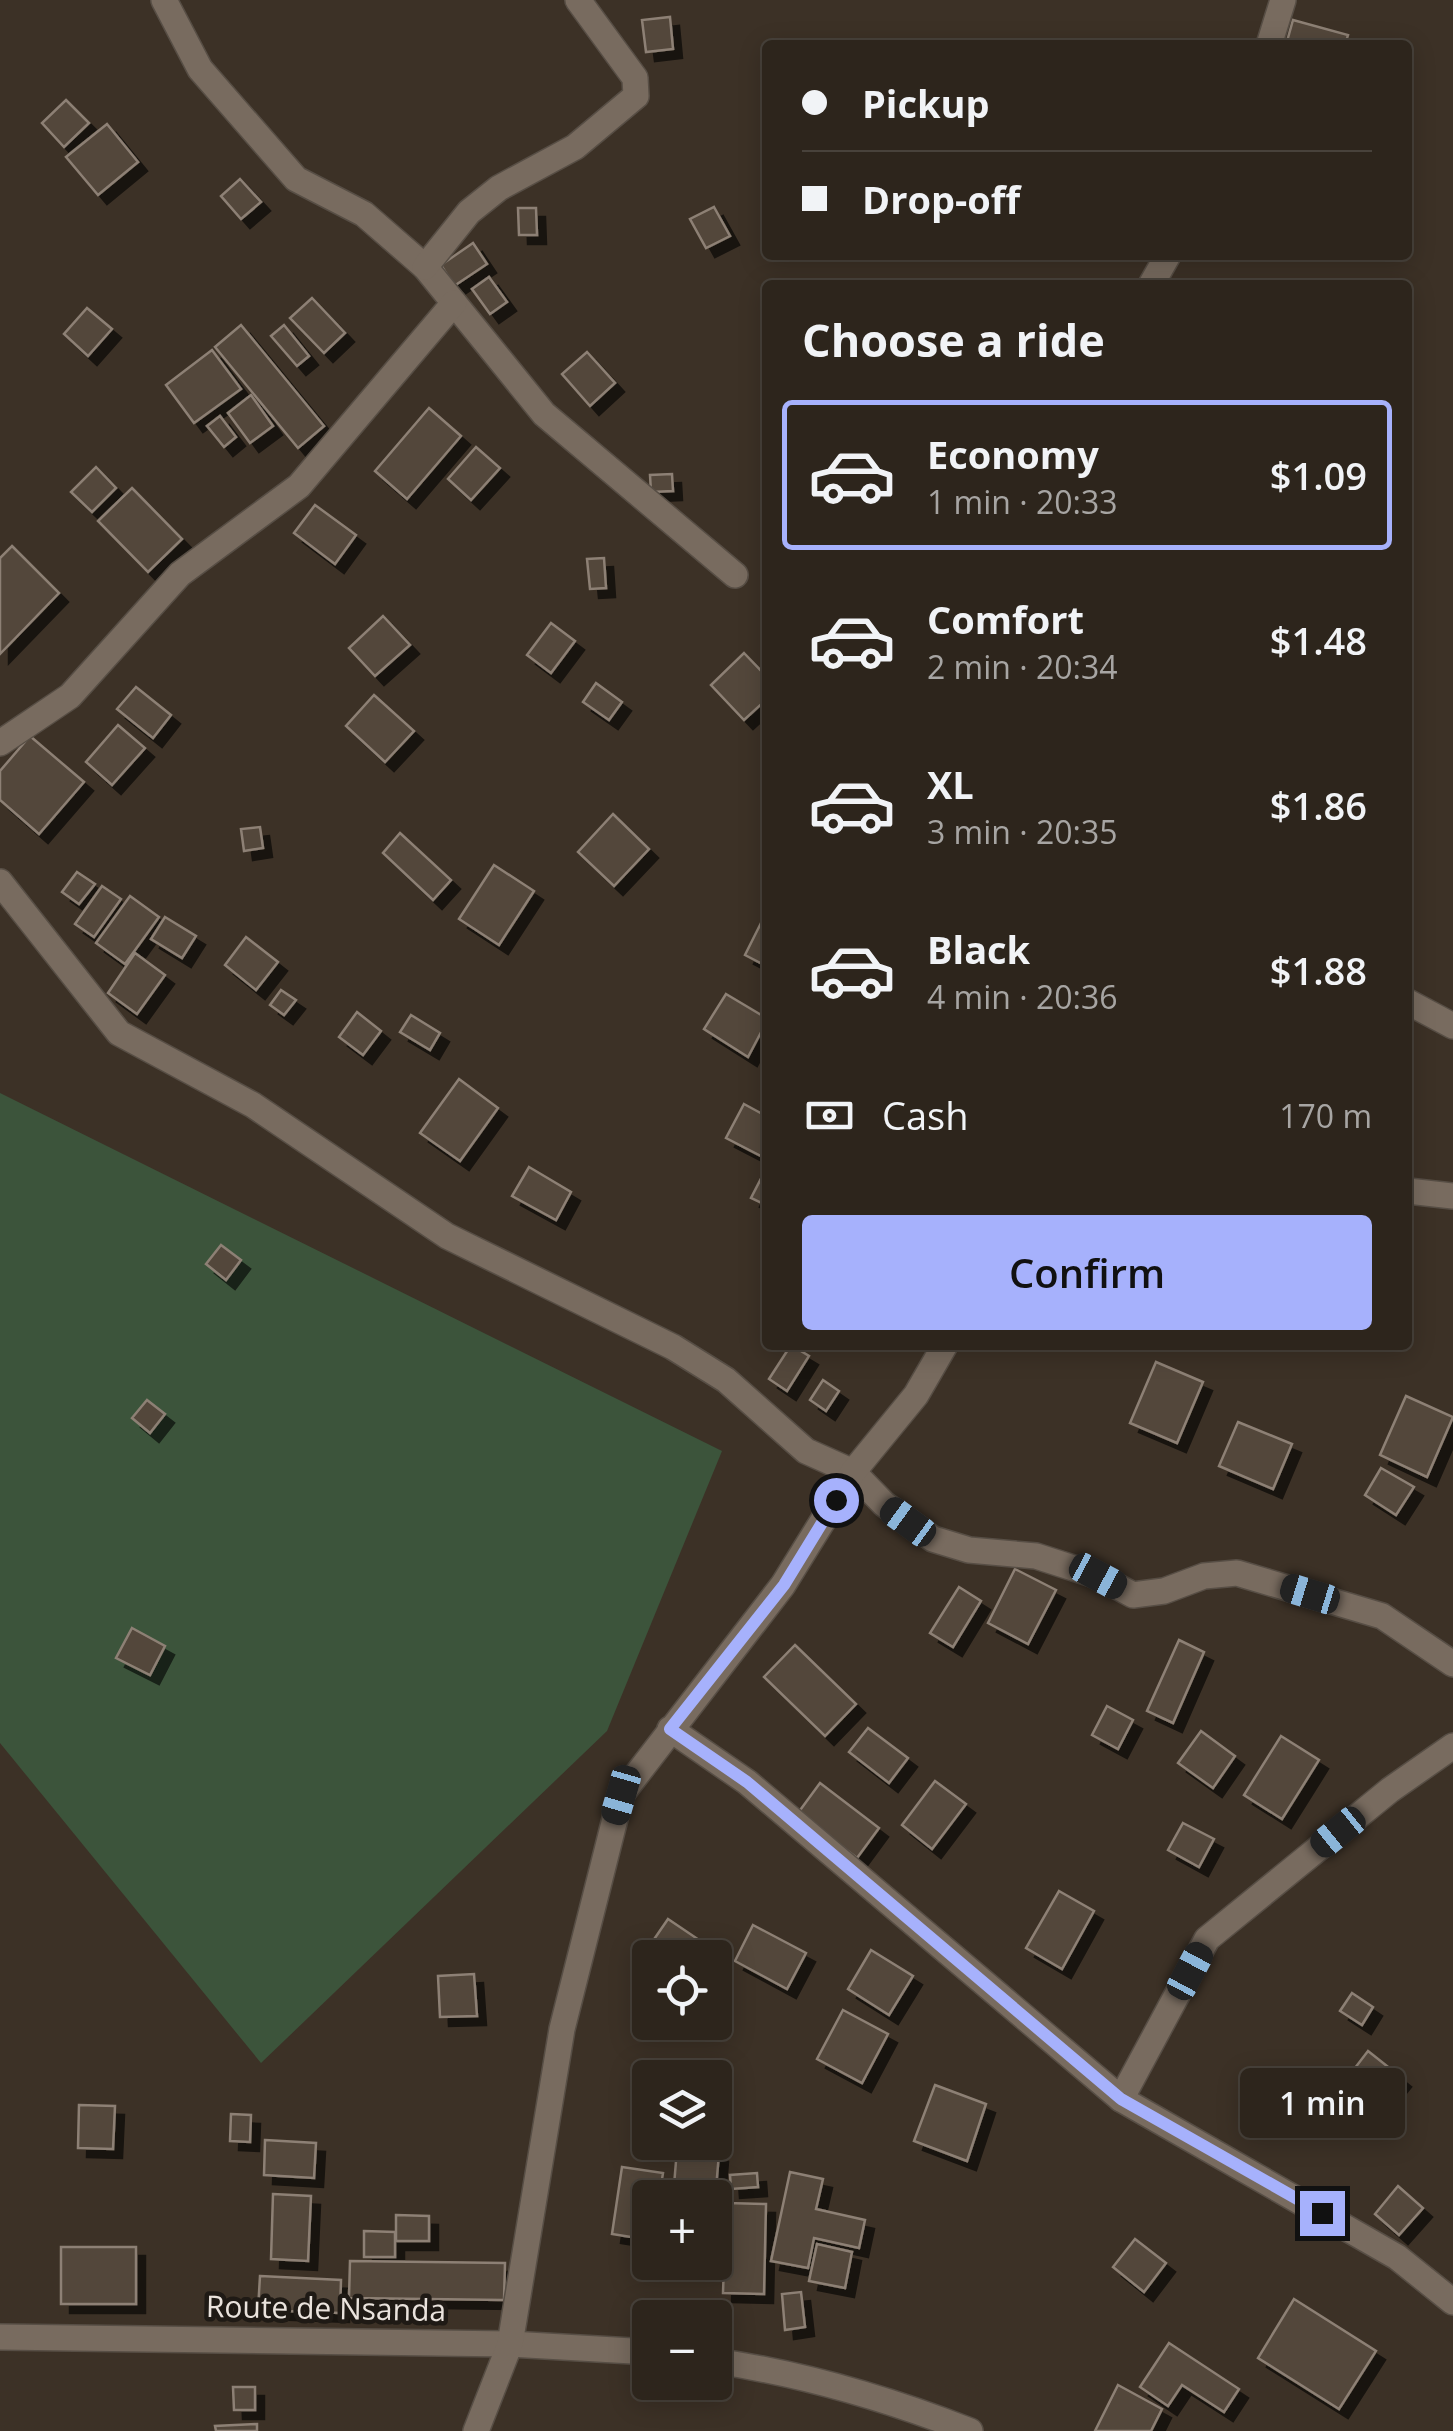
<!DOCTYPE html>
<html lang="en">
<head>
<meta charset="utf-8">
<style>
	:root { --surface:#2d251c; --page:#393129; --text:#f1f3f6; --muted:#a7a5a3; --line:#48423b; --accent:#a6b1fc }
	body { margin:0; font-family:"Open Sans",sans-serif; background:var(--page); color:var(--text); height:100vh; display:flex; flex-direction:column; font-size:38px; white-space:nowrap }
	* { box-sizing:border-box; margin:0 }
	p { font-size:32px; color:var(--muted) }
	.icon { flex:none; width:55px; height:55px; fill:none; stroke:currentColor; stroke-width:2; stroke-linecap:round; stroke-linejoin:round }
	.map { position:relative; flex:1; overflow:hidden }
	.details { position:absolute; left:762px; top:280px; width:650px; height:1070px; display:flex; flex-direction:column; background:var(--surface); border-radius:10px; box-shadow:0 5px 25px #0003,0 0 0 2px var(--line) }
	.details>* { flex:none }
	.banner { position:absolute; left:762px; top:40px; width:650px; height:220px; border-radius:10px; box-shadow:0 5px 25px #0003,0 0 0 2px var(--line); display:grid; align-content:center; height:220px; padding:0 40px; background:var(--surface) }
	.controls { position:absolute; left:632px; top:1940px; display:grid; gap:20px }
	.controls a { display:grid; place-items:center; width:100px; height:100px; border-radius:10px; background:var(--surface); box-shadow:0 5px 25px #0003,0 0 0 2px var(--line); font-size:50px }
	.end { position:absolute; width:45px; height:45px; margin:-22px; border:12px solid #a6b1fc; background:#111; box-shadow:0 0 0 5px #111 }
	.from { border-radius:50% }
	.bubble { position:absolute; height:70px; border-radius:10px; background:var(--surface); box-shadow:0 5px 25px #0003,0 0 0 2px var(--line); font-size:32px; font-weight:600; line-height:70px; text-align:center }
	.car { position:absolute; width:30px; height:60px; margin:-30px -15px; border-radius:12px; box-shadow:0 0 8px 2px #0007; background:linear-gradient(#222 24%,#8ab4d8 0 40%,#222 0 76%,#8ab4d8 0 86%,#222 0) }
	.banner b { display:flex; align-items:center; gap:35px; height:95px; font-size:38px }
	.banner b+b { border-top:2px solid var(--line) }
	.banner i { width:25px; height:25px; background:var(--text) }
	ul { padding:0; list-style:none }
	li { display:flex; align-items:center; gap:30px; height:150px; margin:0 20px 15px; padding:0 20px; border:5px solid transparent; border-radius:10px }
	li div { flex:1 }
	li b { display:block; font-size:38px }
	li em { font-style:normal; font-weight:600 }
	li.active { border-color:var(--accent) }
	li>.icon { width:90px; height:90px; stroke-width:1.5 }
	h2 { padding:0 40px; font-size:45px; line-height:120px }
	.pay { display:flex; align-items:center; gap:25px; height:110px; padding:0 40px; font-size:38px }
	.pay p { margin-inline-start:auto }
	.button { display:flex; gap:20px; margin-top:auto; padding:20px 40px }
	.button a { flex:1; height:115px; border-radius:10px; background:var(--accent); color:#111; font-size:40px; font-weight:600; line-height:115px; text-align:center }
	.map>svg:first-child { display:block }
	.green { fill:#3c543b }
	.building { fill:#52463b; stroke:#8d8074; stroke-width:2.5; filter:url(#shadow) }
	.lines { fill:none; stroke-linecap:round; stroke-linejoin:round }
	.minor-casing { stroke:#574e45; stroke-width:28 }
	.minor { stroke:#786b5f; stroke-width:25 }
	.route { stroke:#a6b1fc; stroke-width:12 }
	.labels { text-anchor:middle; stroke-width:9; stroke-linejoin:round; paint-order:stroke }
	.street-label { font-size:30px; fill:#eae3dd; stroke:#1f1a15 }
</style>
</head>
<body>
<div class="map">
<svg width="1453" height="2431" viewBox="0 0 1453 2431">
	<defs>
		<filter id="shadow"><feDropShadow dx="9" dy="9" stdDeviation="0" flood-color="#0009"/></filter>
	</defs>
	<rect width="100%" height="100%" fill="#3c3126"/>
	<polygon class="green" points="0,1093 722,1451 607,1731 261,2063 0,1743"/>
	<g class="building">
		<polygon points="670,17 673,49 646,52 642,20"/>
		<polygon points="1293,20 1348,35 1345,45 1286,45"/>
		<polygon points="66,100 89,123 64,147 42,123"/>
		<polygon points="107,124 138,162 98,195 66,157"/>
		<polygon points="240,179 261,202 241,219 221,196"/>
		<polygon points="714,207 730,236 706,248 690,219"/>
		<polygon points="518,208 536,208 537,235 519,235"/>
		<polygon points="473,243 487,264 454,286 441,265"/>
		<polygon points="489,277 507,302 490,314 472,289"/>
		<polygon points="312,298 345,333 324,353 290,318"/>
		<polygon points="87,308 112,329 88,356 64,334"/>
		<polygon points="241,325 324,426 298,448 215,347"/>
		<polygon points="284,325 309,356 297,366 271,336"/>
		<polygon points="212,350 241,389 194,423 166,385"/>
		<polygon points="587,352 615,383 590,406 562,374"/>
		<polygon points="251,395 273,426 250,443 228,413"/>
		<polygon points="429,408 461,436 407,499 375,471"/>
		<polygon points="220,416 236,437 224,447 207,426"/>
		<polygon points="476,447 500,468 471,500 448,479"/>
		<polygon points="96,467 116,488 92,512 71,492"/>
		<polygon points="672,474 673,491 651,492 650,475"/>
		<polygon points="132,488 182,539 148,572 98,521"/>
		<polygon points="315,505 356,535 335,564 294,533"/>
		<polygon points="12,546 59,593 0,654 0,558"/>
		<polygon points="604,558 606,588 590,589 587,559"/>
		<polygon points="383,616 410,645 375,676 349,648"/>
		<polygon points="551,623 575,641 551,673 527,655"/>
		<polygon points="744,653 768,678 768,698 744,720 711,685"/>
		<polygon points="596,683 622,702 609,720 583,702"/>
		<polygon points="136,687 171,715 153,738 117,709"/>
		<polygon points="374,695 414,731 385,762 346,726"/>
		<polygon points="118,725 145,748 112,785 86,762"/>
		<polygon points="30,736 84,782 39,834 0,800 0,771"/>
		<polygon points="613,814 649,849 614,886 578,852"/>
		<polygon points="260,827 263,848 244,851 241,829"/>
		<polygon points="400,833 451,880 433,900 383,853"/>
		<polygon points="494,865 534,891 499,945 459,919"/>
		<polygon points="77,872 95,884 79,904 62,892"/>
		<polygon points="102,886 121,899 94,937 75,924"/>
		<polygon points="130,896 159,917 125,964 96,943"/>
		<polygon points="768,909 768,967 745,955"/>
		<polygon points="165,917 196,936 182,958 151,939"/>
		<polygon points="246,937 278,962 256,990 225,965"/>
		<polygon points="135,953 165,975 137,1014 108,993"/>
		<polygon points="281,990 296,1000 284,1015 270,1005"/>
		<polygon points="726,994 768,1019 748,1057 704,1029"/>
		<polygon points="357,1012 381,1031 363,1055 339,1037"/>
		<polygon points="411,1015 440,1033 430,1050 400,1032"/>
		<polygon points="459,1079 498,1108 460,1161 420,1133"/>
		<polygon points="744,1104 768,1117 768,1143 761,1156 726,1138"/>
		<polygon points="768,1165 768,1206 751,1198"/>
		<polygon points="529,1167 571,1192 556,1220 512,1196"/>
		<polygon points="221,1245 241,1260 226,1280 206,1264"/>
		<polygon points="791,1345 809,1356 787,1391 769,1379"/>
		<polygon points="1156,1362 1203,1382 1177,1443 1130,1423"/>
		<polygon points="823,1380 839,1391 826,1411 810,1400"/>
		<polygon points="1406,1396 1453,1417 1427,1477 1380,1455"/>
		<polygon points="147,1400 165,1414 150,1433 132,1418"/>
		<polygon points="1238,1422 1292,1444 1273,1489 1219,1466"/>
		<polygon points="1381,1468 1414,1487 1396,1515 1365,1495"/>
		<polygon points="1015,1569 1056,1590 1028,1644 988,1623"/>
		<polygon points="959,1587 981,1601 953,1647 930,1633"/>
		<polygon points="132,1628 165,1646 150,1675 116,1658"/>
		<polygon points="1179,1640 1204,1652 1173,1723 1147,1711"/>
		<polygon points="795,1645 856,1704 825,1736 764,1677"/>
		<polygon points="1107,1706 1133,1720 1118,1749 1092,1735"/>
		<polygon points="868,1728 908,1758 889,1783 849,1752"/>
		<polygon points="1201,1731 1235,1756 1213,1788 1178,1763"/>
		<polygon points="1281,1736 1319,1760 1282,1819 1244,1795"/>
		<polygon points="935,1781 966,1804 932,1849 902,1825"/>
		<polygon points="820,1783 879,1828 857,1858 798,1813"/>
		<polygon points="1183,1823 1214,1839 1199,1867 1168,1850"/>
		<polygon points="1059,1891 1094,1911 1062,1969 1026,1948"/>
		<polygon points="668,1919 711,1948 704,1958 656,1958 646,1951"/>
		<polygon points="753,1925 806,1953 787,1989 735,1961"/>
		<polygon points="871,1950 913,1976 889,2015 848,1989"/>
		<polygon points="474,1974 477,2016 440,2017 438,1976"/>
		<polygon points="1352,1993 1373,2007 1362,2025 1340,2011"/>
		<polygon points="843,2010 888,2034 862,2083 817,2059"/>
		<polygon points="1368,2051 1402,2078 1378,2108 1345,2081"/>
		<polygon points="935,2085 986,2104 967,2161 914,2141"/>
		<polygon points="79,2105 115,2106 113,2149 78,2148"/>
		<polygon points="231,2114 251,2115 250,2142 230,2141"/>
		<polygon points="265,2140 316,2143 314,2178 264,2175"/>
		<polygon points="677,2149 719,2153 715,2201 715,2198 673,2198"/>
		<polygon points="622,2167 663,2173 659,2198 650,2198 650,2240 612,2234"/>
		<polygon points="790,2172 823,2179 816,2209 865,2220 859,2248 814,2238 808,2268 771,2261"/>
		<polygon points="757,2173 758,2187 731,2189 730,2175"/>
		<polygon points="1398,2186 1423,2208 1399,2235 1375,2214"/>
		<polygon points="273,2194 311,2196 308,2261 271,2259"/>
		<polygon points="726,2203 766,2204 764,2294 723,2293"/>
		<polygon points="396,2215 429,2216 429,2241 396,2241"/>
		<polygon points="364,2231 395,2232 395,2257 364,2257"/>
		<polygon points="1135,2239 1166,2263 1144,2292 1113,2267"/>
		<polygon points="817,2244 852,2252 845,2288 809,2281"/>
		<rect x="61" y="2247" width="75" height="57"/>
		<polygon points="350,2261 505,2263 504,2300 349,2298"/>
		<polygon points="260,2276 341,2280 340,2313 258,2310"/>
		<polygon points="801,2292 805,2327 785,2330 782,2294"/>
		<polygon points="1294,2299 1376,2351 1339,2409 1258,2358"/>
		<polygon points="1169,2343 1239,2389 1224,2412 1182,2385 1168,2406 1140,2387"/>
		<polygon points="1118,2385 1162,2409 1151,2431 1095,2431"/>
		<polygon points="233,2387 255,2387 255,2410 234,2410"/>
		<polygon points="257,2424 257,2431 216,2431 215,2426"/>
	</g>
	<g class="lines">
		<defs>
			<g id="minor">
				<polyline points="164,0 200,69 296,179 364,214 425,267 544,414 735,575"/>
				<polyline points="1269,45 1283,0"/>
				<polyline points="425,267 469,212 499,188 575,147 636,96 635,78 578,0"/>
				<polyline points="1151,285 1168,255"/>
				<polyline points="0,743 70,696 180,574 299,486 454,303"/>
				<polyline points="0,882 119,1033 253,1105 447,1236 673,1347 726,1380 806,1451 853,1472 884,1504 933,1539 969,1550 1036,1556 1098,1576 1133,1595 1164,1591 1204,1576 1237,1573 1382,1616 1453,1664"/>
				<polyline points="1408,1002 1453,1026"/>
				<polyline points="1408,1191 1453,1196"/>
				<polyline points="670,1729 747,1782 1121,2099 1397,2257 1453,2302"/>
				<polyline points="1121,2099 1207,1939 1390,1790 1453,1746"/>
				<polyline points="0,2337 510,2344 650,2352"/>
				<path d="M 715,2361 C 805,2374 886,2398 970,2431"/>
				<polyline points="476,2431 510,2344 562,2029 621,1795 783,1585 853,1472 916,1395 945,1345"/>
			</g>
		</defs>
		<use href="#minor" class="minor-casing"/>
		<use href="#minor" class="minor"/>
	</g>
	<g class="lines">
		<polyline class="route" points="836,1500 784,1585 670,1729 747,1782 1121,2099 1322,2213"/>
	</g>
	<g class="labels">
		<g class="street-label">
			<text transform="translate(326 2309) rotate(1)" y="10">Route de Nsanda</text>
		</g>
	</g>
</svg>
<div class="controls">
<a><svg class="icon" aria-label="locate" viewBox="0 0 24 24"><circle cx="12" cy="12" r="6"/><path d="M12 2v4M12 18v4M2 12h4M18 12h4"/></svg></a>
<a><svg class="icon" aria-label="layers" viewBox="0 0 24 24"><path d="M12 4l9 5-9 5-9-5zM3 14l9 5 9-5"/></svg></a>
<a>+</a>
<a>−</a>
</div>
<i class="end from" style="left:836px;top:1500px"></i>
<i class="end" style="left:1322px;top:2213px"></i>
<div class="bubble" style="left:1240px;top:2068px;width:165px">1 min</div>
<i class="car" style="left:908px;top:1522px;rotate:306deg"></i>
<i class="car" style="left:1098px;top:1576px;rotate:118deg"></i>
<i class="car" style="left:1310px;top:1594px;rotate:287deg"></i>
<i class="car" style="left:621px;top:1795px;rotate:196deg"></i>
<i class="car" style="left:1338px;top:1832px;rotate:231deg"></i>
<i class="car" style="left:1190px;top:1971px;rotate:28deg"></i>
<div class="banner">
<b><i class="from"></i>Pickup</b>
<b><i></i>Drop-off</b>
</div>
<section class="details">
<h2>Choose a ride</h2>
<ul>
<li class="active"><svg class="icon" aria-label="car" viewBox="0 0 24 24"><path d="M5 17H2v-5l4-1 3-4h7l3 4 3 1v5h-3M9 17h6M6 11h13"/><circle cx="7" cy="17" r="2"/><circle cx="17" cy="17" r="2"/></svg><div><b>Economy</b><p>1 min · 20:33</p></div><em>$1.09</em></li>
<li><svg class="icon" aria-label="car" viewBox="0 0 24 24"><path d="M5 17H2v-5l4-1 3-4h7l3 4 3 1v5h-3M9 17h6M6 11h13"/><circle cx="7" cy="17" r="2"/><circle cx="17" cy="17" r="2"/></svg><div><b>Comfort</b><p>2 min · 20:34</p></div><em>$1.48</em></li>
<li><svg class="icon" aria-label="car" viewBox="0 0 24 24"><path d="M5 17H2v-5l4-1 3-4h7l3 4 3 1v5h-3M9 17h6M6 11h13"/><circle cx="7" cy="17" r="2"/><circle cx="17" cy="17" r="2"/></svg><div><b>XL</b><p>3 min · 20:35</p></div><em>$1.86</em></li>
<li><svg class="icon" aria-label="car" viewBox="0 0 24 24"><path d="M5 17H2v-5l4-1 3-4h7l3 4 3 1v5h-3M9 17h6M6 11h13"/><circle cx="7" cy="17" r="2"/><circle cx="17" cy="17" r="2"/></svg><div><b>Black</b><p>4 min · 20:36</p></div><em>$1.88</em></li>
</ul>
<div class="pay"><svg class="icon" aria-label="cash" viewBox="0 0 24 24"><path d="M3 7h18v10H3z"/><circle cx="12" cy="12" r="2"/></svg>Cash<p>170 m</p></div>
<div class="button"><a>Confirm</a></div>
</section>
</div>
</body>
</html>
